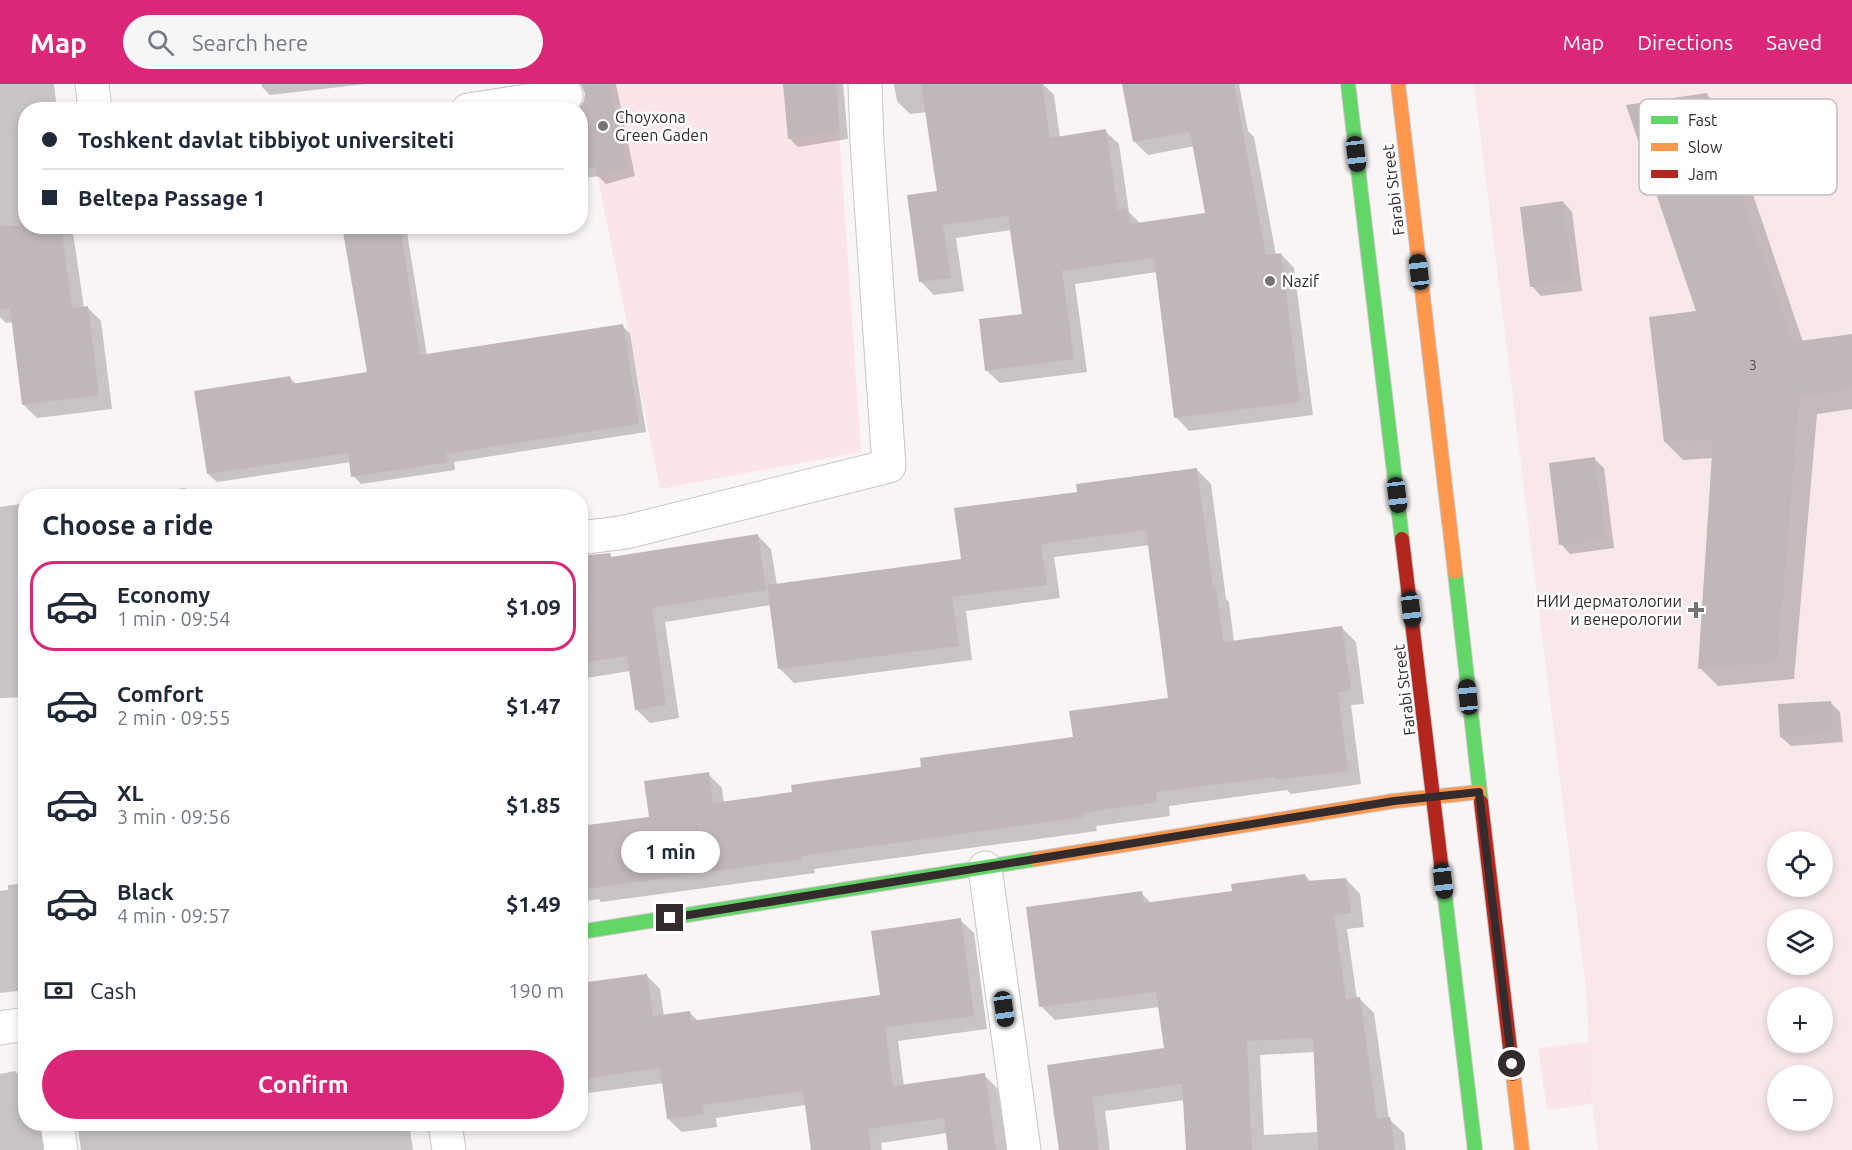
<!DOCTYPE html>
<html lang="en">
<head>
<meta charset="utf-8">
<style>
	:root { --surface:#fff; --page:#f6f6f7; --text:#1f2937; --muted:#747a83; --line:#e0e1e3; --accent:#db2777 }
	body { margin:0; font-family:Ubuntu,sans-serif; background:var(--page); color:var(--text); height:100vh; display:flex; flex-direction:column; font-size:22px; white-space:nowrap }
	* { box-sizing:border-box; margin:0 }
	p { font-size:20px; color:var(--muted) }
	.icon { flex:none; width:33px; height:33px; fill:none; stroke:currentColor; stroke-width:2; stroke-linecap:round; stroke-linejoin:round }
	.map { position:relative; flex:1; overflow:hidden }
	.drawer { position:absolute; left:18px; top:405px; width:570px; height:642px; display:flex; flex-direction:column; background:var(--surface); border-radius:24px; box-shadow:0 3px 9px #0003 }
	.drawer>* { flex:none }
	.hud { position:absolute; left:18px; top:18px; width:570px; height:132px; border-radius:24px; box-shadow:0 3px 9px #0003; display:grid; align-content:center; height:132px; padding:0 24px; background:var(--surface) }
	.fabs { position:absolute; left:1767px; top:747px; display:grid; gap:12px }
	.fabs a { display:grid; place-items:center; width:66px; height:66px; border-radius:50%; background:var(--surface); box-shadow:0 3px 9px #0003; font-size:30px }
	.end { position:absolute; width:27px; height:27px; margin:-14px; border:8px solid #342b2c; background:#fff; box-shadow:0 0 0 3px #fff }
	.from { border-radius:50% }
	.bubble { position:absolute; height:42px; border-radius:21px; background:var(--surface); box-shadow:0 3px 9px #0003; font-size:20px; font-weight:700; line-height:42px; text-align:center }
	.car { position:absolute; width:18px; height:36px; margin:-18px -9px; border-radius:8px; box-shadow:0 0 4px 2px #0007; background:linear-gradient(#222 24%,#8ab4d8 0 40%,#222 0 76%,#8ab4d8 0 86%,#222 0) }
	.hud b { display:flex; align-items:center; gap:21px; height:57px; font-size:22px }
	.hud b+b { border-top:2px solid var(--line) }
	.hud i { width:15px; height:15px; background:var(--text) }
	ul { padding:0; list-style:none }
	li { display:flex; align-items:center; gap:18px; height:90px; margin:0 12px 9px; padding:0 12px; border:3px solid transparent; border-radius:24px }
	li div { flex:1 }
	li b { display:block; font-size:22px }
	li em { font-style:normal; font-weight:700 }
	li.current { border-color:var(--accent) }
	li>.icon { width:54px; height:54px; stroke-width:1.5 }
	h2 { padding:0 24px; font-size:27px; line-height:72px }
	.pay { display:flex; align-items:center; gap:15px; height:66px; padding:0 24px; font-size:22px }
	.pay p { margin-inline-start:auto }
	.button { display:flex; gap:12px; margin-top:auto; padding:12px 24px }
	.button a { flex:1; height:69px; border-radius:36px; background:var(--accent); color:#fff; font-size:24px; font-weight:700; line-height:69px; text-align:center }
	header { display:flex; align-items:center; gap:36px; box-sizing:border-box; height:84px; padding:0 30px; background:var(--accent); color:#fff }
	header strong { font-size:28px }
	nav { display:flex; gap:33px; margin-inline-start:auto; font-size:21px }
	.search { width:420px; height:54px; background:var(--page); display:flex; align-items:center; gap:15px; box-sizing:border-box; padding:0 21px; border-radius:33px; color:var(--muted); font-size:22px }
	.map>svg:first-child { display:block }
	.built { fill:#f8e8ea; fill-rule:evenodd }
	.green { fill:#fae6e8 }
	.shadow { fill:#0003; fill-rule:evenodd }
	.building { fill:#c1b7b8 }
	.lines { fill:none; stroke-linecap:round; stroke-linejoin:round }
	.street-casing { stroke:#cbc5c5; stroke-width:35 }
	.fast-casing { stroke:#cbc5c5; stroke-width:16 }
	.slow-casing { stroke:#cbc5c5; stroke-width:16 }
	.jam-casing { stroke:#cbc5c5; stroke-width:16 }
	.street { stroke:#fefefe; stroke-width:33 }
	.fast { stroke:#63d668; stroke-width:14 }
	.slow { stroke:#ff974d; stroke-width:14 }
	.jam { stroke:#b3261e; stroke-width:14 }
	.route { stroke:#342b2c; stroke-width:8 }
	.poi-dot { fill:#797272; stroke:#fff; stroke-width:2 }
	.labels { text-anchor:middle; stroke-width:5; stroke-linejoin:round; paint-order:stroke }
	.number-label { font-size:14px; fill:#574e4f }
	.poi-label { font-size:16px; fill:#342b2c; stroke:#fff; text-anchor:start }
	.street-label { font-size:16px; fill:#342b2c; stroke:#fff }
	.key { fill:#fff; stroke:#c2bfc0; stroke-width:1.5 }
	.key-label { font-size:16px; fill:#342b2c }
</style>
</head>
<body>
<header>
<strong>Map</strong>
<div class="search"><svg class="icon" aria-label="search" viewBox="0 0 24 24"><circle cx="10" cy="10" r="6"/><path d="M15 15l6 6"/></svg>Search here</div>
<nav><a>Map</a><a>Directions</a><a>Saved</a></nav>
</header>
<div class="map">
<svg width="1852" height="1066" viewBox="0 0 1852 1066">
	<rect width="100%" height="100%" fill="#faf5f5"/>
	<path class="built" d="M 1474,0 L 1852,0 L 1852,1066 L 1598,1066 L 1592,1020 L 1586,906 ZM 1778,758 L 1822,758 L 1822,802 L 1778,802 ZM 1778,836 L 1822,836 L 1822,880 L 1778,880 ZM 1778,914 L 1822,914 L 1822,958 L 1778,958 ZM 1778,992 L 1822,992 L 1822,1036 L 1778,1036 Z"/>
	<g class="green">
		<polygon points="579,0 836,0 861,368 660,405"/>
		<polygon points="1589,958 1592,1020 1547,1026 1538,964"/>
	</g>
	<g class="shadow">
		<polygon points="0,0 54,0 57,26 26,26 26,142 72,142 84,224 87,223 101,237 112,325 37,334 23,320 13,238 6,239 0,233"/>
		<polygon points="261,0 366,0 270,11 262,3"/>
		<polygon points="581,0 616,0 635,92 606,100 598,92 580,95 580,34 586,33 586,7"/>
		<polygon points="785,0 843,0 848,55 798,63 789,54"/>
		<polygon points="894,0 1043,0 1054,11 1060,54 1105,47 1119,60 1129,128 1141,140 1207,130 1195,62 1148,71 1134,57 1124,0 1239,0 1248,47 1254,53 1276,171 1281,170 1294,184 1313,331 1189,347 1176,333 1157,188 1075,200 1087,288 1000,299 986,286 1024,231 1011,146 956,154 964,207 934,211 921,198 938,108 927,28 910,30 897,17"/>
		<polygon points="1706,10 1725,28 1803,258 1852,251 1852,325 1817,330 1794,595 1718,602 1700,584 1713,374 1683,376 1665,358 1698,228"/>
		<polygon points="1563,118 1572,128 1582,207 1541,212 1532,202"/>
		<polygon points="142,142 182,142 148,148"/>
		<polygon points="344,142 406,142 427,272 622,241 630,250 646,348 454,378 455,386 361,400 353,392 351,378 217,398 208,390 290,294 297,301 368,290"/>
		<polygon points="1594,375 1604,384 1614,464 1570,470 1561,460"/>
		<polygon points="1197,386 1211,400 1226,515 1229,518 1234,558 1342,544 1356,558 1364,620 1351,621 1361,700 1291,710 1287,706 1169,722 1170,732 1096,742 1097,747 814,785 815,789 601,818 599,815 580,818 580,744 651,734 708,690 722,704 724,719 794,709 1074,654 1170,615 1150,461 1054,473 1060,514 966,527 972,576 794,599 780,585 771,521 665,538 679,634 650,639 636,625 630,587 580,595 580,474 610,471 613,474 757,451 771,465 777,501 962,477 1079,409"/>
		<polygon points="185,404 194,412 117,412"/>
		<polygon points="26,419 26,613 0,614 0,423"/>
		<polygon points="1830,618 1840,628 1843,658 1791,662 1781,653"/>
		<path d="M 1305,791 L 1311,798 L 1346,795 L 1360,810 L 1364,843 L 1347,845 L 1357,915 L 1360,915 L 1374,929 L 1389,1035 L 1404,1049 L 1406,1066 L 1187,1066 L 1185,1016 L 1105,1027 L 1110,1066 L 1060,1066 L 1049,982 L 1165,966 L 1160,923 L 1055,936 L 1041,922 L 1141,809 L 1152,820 L 1234,809 ZM 1315,968 L 1318,1048 L 1264,1051 L 1260,971 Z"/>
		<polygon points="26,799 26,906 0,909 0,807 8,806 8,801"/>
		<polygon points="960,836 974,849 987,945 898,957 904,1002 984,991 998,1005 1007,1066 950,1066 947,1049 881,1059 882,1066 813,1066 806,1021 716,1034 717,1043 682,1048 668,1035 664,999 580,1010 580,901 647,892 660,905 664,932 689,928 699,938 882,912"/>
		<polygon points="15,987 20,992 26,992 26,1040 50,1040 49,1066 0,1066 0,990"/>
		<polygon points="77,1040 409,1040 413,1066 81,1066"/>
	</g>
	<g class="building">
		<polygon points="581,0 610,0 627,84 597,93 595,83 580,86 580,22 584,17 585,9"/>
		<polygon points="783,0 836,0 840,48 788,55"/>
		<polygon points="921,0 1042,0 1050,54 1106,45 1118,126 1127,124 1130,140 1205,129 1190,48 1133,58 1122,0 1234,0 1266,171 1281,169 1300,318 1174,334 1154,174 1062,187 1074,275 985,287 979,235 1022,230 1008,132 943,141 951,194 919,198 907,111 937,107"/>
		<polygon points="1707,9 1792,258 1852,250 1852,305 1800,312 1777,578 1698,585 1713,355 1664,358 1649,233 1696,227 1626,21"/>
		<polygon points="1563,117 1574,197 1530,203 1520,123"/>
		<polygon points="0,142 61,142 72,224 88,222 99,311 22,321 10,224 0,225"/>
		<polygon points="342,142 400,142 420,271 623,240 639,340 446,370 448,378 351,393 348,369 207,390 194,307 290,292 292,300 367,288"/>
		<polygon points="1595,373 1605,455 1559,461 1549,379"/>
		<polygon points="1197,384 1213,503 1216,503 1223,558 1342,542 1351,606 1338,608 1348,687 1275,696 1275,693 1156,708 1157,718 1083,729 1084,733 801,772 802,775 586,805 580,789 580,742 649,733 644,697 709,688 713,719 792,708 791,701 921,683 920,674 1073,653 1069,627 1168,614 1146,446 1041,460 1047,501 952,513 959,562 778,585 767,501 961,475 954,424 1077,408 1076,400"/>
		<polygon points="758,450 766,506 652,524 666,621 635,626 627,572 580,579 580,472 610,469 611,473"/>
		<polygon points="1831,617 1834,649 1780,653 1778,620"/>
		<polygon points="1305,790 1306,797 1346,794 1351,829 1334,831 1346,915 1360,913 1377,1035 1390,1033 1395,1066 1318,1066 1313,954 1247,957 1252,1066 1186,1066 1182,1000 1092,1013 1099,1066 1059,1066 1047,981 1164,964 1156,908 1039,923 1026,823 1142,807 1144,819 1232,807 1231,800"/>
		<polygon points="961,834 974,932 885,943 893,1002 985,989 996,1066 948,1066 944,1034 868,1045 871,1066 811,1066 803,1007 703,1021 704,1030 667,1035 660,984 580,995 580,899 647,890 653,932 690,927 691,937 880,911 871,847"/>
	</g>
	<g class="lines">
		<defs>
			<g id="street">
				<polyline points="92,0 95,26"/>
				<polyline points="468,26 566,11"/>
				<polyline points="580,454 626,448 889,382 867,59 865,0"/>
				<polyline points="985,784 1024,1066"/>
				<polyline points="0,944 26,940"/>
				<polyline points="57,1040 61,1066"/>
				<polyline points="445,1040 449,1066"/>
			</g>
			<g id="fast">
				<polyline points="1348,0 1402,455"/>
				<polyline points="1455,488 1481,718"/>
				<polyline points="1443,796 1475,1066"/>
				<polyline points="580,848 1036,775"/>
			</g>
			<g id="slow">
				<polyline points="1398,0 1455,488"/>
				<polyline points="1036,775 1394,717 1479,708"/>
				<polyline points="1513,990 1522,1066"/>
			</g>
			<g id="jam">
				<polyline points="1402,455 1443,796"/>
				<polyline points="1481,718 1513,990"/>
			</g>
		</defs>
		<use href="#street" class="street-casing"/>
		<use href="#fast" class="fast-casing"/>
		<use href="#slow" class="slow-casing"/>
		<use href="#jam" class="jam-casing"/>
		<use href="#street" class="street"/>
		<use href="#fast" class="fast"/>
		<use href="#slow" class="slow"/>
		<use href="#jam" class="jam"/>
	</g>
	<g class="lines">
		<polyline class="route" points="670,834 1394,717 1479,708 1512,980"/>
	</g>
	<g class="poi-dot">
		<circle cx="603" cy="42" r="6"/>
		<circle cx="1270" cy="197" r="6"/>
		<path d="M1693 517h6v6h6v6h-6v6h-6v-6h-6v-6h6z"/>
	</g>
	<g class="labels">
		<g class="number-label">
			<text x="1753" y="286">3</text>
		</g>
		<g class="poi-label">
			<text x="615" y="39">Choyxona<tspan x="615" dy="18">Green Gaden</tspan></text>
			<text x="1282" y="203">Nazif</text>
			<text x="1682" y="523" text-anchor="end">НИИ дерматологии<tspan x="1682" dy="18">и венерологии</tspan></text>
		</g>
		<g class="street-label">
			<text transform="translate(1393 106) rotate(-97)" y="6">Farabi Street</text>
			<text transform="translate(1404 606) rotate(-97)" y="6">Farabi Street</text>
		</g>
	</g>
	<rect x="1639" y="15" width="198" height="96" rx="9" class="key"/>
	<rect x="1651" y="32" width="27" height="8" fill="#63d668"/>
	<rect x="1651" y="59" width="27" height="8" fill="#ff974d"/>
	<rect x="1651" y="86" width="27" height="8" fill="#b3261e"/>
	<g class="key-label">
		<text x="1688" y="42">Fast</text>
		<text x="1688" y="69">Slow</text>
		<text x="1688" y="96">Jam</text>
	</g>
</svg>
<div class="fabs">
<a><svg class="icon" aria-label="locate" viewBox="0 0 24 24"><circle cx="12" cy="12" r="6"/><path d="M12 2v4M12 18v4M2 12h4M18 12h4"/></svg></a>
<a><svg class="icon" aria-label="layers" viewBox="0 0 24 24"><path d="M12 4l9 5-9 5-9-5zM3 14l9 5 9-5"/></svg></a>
<a>+</a>
<a>−</a>
</div>
<i class="end from" style="left:1512px;top:980px"></i>
<i class="end" style="left:670px;top:834px"></i>
<div class="bubble" style="left:621px;top:747px;width:99px">1 min</div>
<i class="car" style="left:1356px;top:70px;rotate:173deg"></i>
<i class="car" style="left:1419px;top:188px;rotate:353deg"></i>
<i class="car" style="left:1397px;top:411px;rotate:173deg"></i>
<i class="car" style="left:1411px;top:525px;rotate:173deg"></i>
<i class="car" style="left:1468px;top:613px;rotate:354deg"></i>
<i class="car" style="left:1443px;top:797px;rotate:173deg"></i>
<i class="car" style="left:1004px;top:925px;rotate:172deg"></i>
<div class="hud">
<b><i class="from"></i>Toshkent davlat tibbiyot universiteti</b>
<b><i></i>Beltepa Passage 1</b>
</div>
<section class="drawer">
<h2>Choose a ride</h2>
<ul>
<li class="current"><svg class="icon" aria-label="car" viewBox="0 0 24 24"><path d="M5 17H2v-5l4-1 3-4h7l3 4 3 1v5h-3M9 17h6M6 11h13"/><circle cx="7" cy="17" r="2"/><circle cx="17" cy="17" r="2"/></svg><div><b>Economy</b><p>1 min · 09:54</p></div><em>$1.09</em></li>
<li><svg class="icon" aria-label="car" viewBox="0 0 24 24"><path d="M5 17H2v-5l4-1 3-4h7l3 4 3 1v5h-3M9 17h6M6 11h13"/><circle cx="7" cy="17" r="2"/><circle cx="17" cy="17" r="2"/></svg><div><b>Comfort</b><p>2 min · 09:55</p></div><em>$1.47</em></li>
<li><svg class="icon" aria-label="car" viewBox="0 0 24 24"><path d="M5 17H2v-5l4-1 3-4h7l3 4 3 1v5h-3M9 17h6M6 11h13"/><circle cx="7" cy="17" r="2"/><circle cx="17" cy="17" r="2"/></svg><div><b>XL</b><p>3 min · 09:56</p></div><em>$1.85</em></li>
<li><svg class="icon" aria-label="car" viewBox="0 0 24 24"><path d="M5 17H2v-5l4-1 3-4h7l3 4 3 1v5h-3M9 17h6M6 11h13"/><circle cx="7" cy="17" r="2"/><circle cx="17" cy="17" r="2"/></svg><div><b>Black</b><p>4 min · 09:57</p></div><em>$1.49</em></li>
</ul>
<div class="pay"><svg class="icon" aria-label="cash" viewBox="0 0 24 24"><path d="M3 7h18v10H3z"/><circle cx="12" cy="12" r="2"/></svg>Cash<p>190 m</p></div>
<div class="button"><a>Confirm</a></div>
</section>
</div>
</body>
</html>
